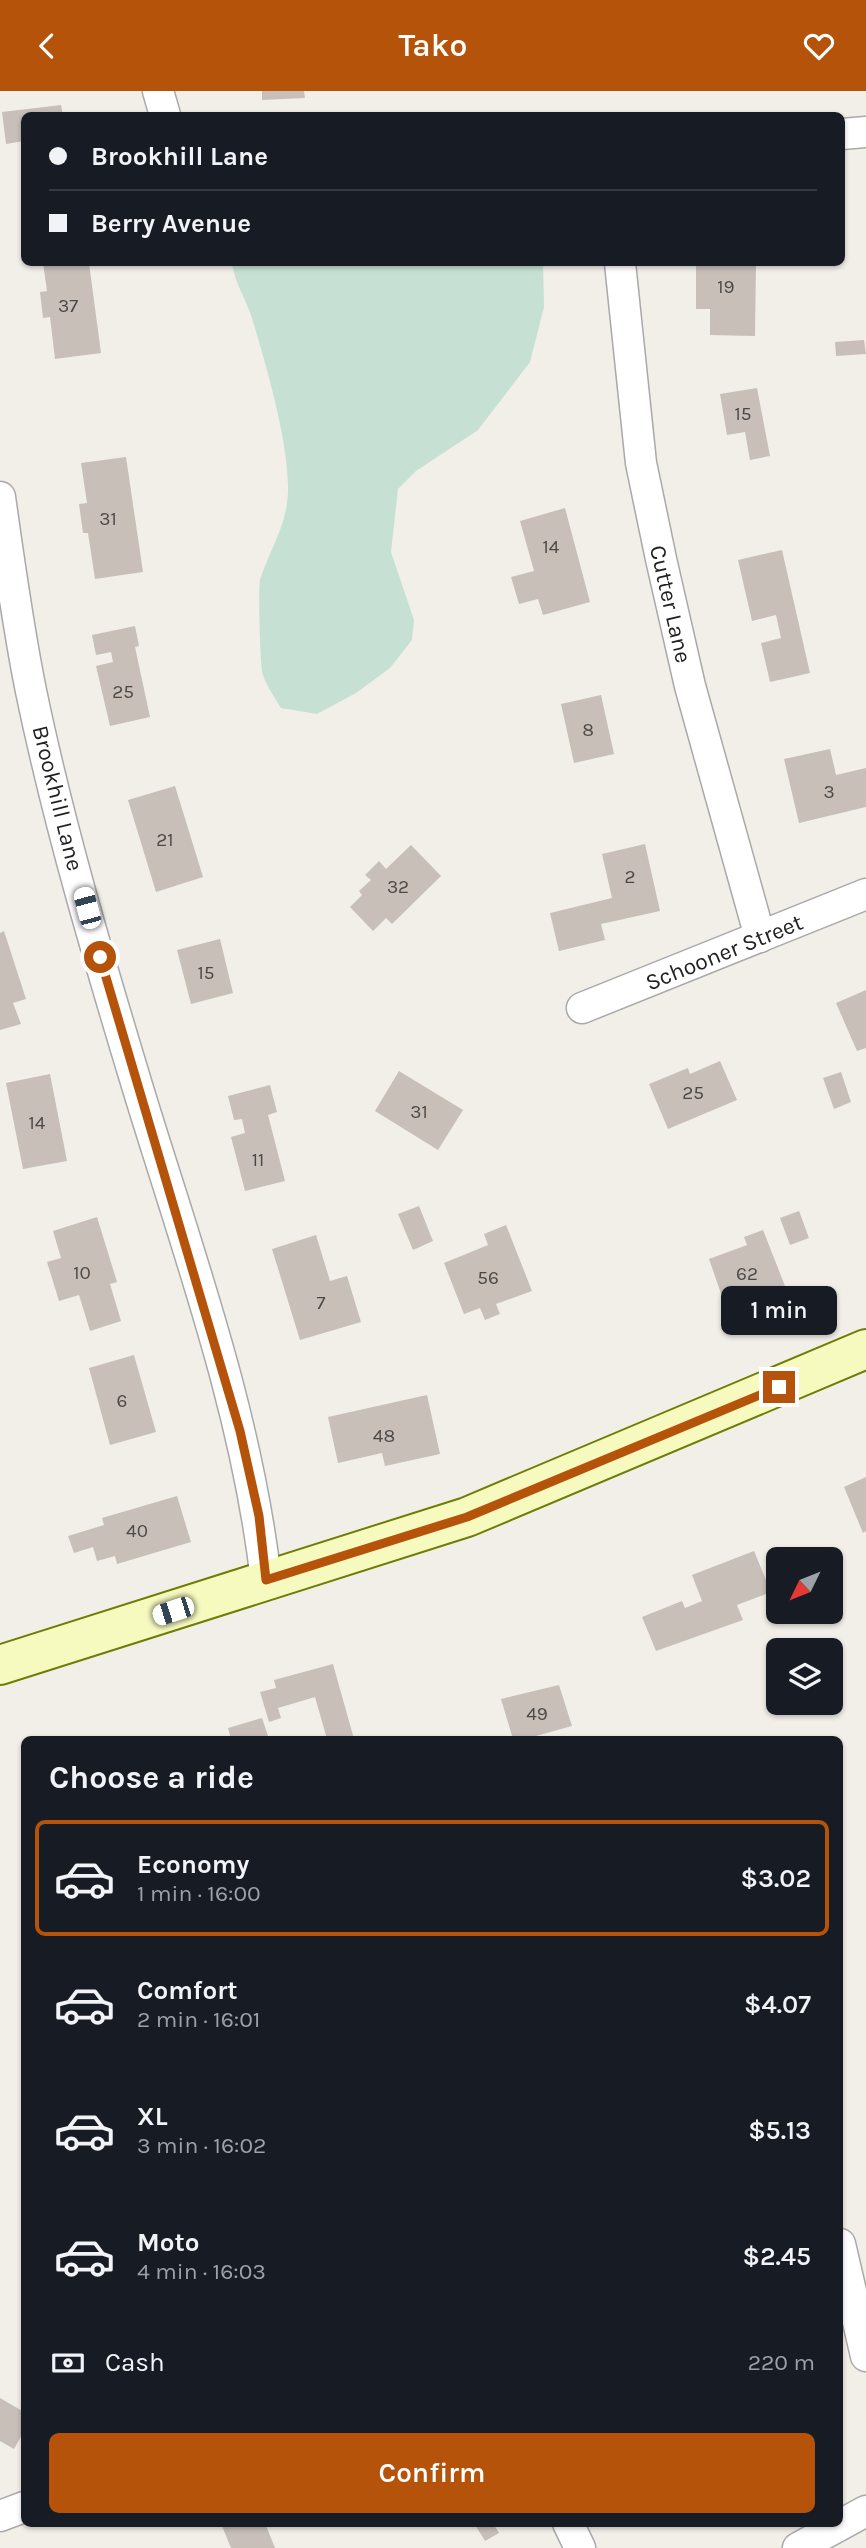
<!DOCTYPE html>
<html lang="en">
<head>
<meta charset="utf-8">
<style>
	:root { --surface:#171b24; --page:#242831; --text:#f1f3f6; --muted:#9ea1a6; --line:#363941; --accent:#b45309 }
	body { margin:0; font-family:Karla,sans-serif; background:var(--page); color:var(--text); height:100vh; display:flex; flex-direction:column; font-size:26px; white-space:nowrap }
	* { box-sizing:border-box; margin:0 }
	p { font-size:23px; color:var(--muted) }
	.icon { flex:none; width:38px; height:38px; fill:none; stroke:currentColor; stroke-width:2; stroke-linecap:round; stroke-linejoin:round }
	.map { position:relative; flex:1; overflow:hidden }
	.side { position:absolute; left:21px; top:1645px; width:822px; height:791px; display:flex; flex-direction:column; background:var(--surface); border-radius:10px; box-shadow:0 2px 5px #0004 }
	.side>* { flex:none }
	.top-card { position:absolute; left:21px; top:21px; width:824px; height:154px; border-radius:10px; box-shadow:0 2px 5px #0004; display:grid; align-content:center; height:154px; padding:0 28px; background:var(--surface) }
	.needle { width:46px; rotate:227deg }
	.tools { position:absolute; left:766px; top:1456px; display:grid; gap:14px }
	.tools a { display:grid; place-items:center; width:77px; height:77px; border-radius:10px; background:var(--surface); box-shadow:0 2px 5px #0004; font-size:35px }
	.end { position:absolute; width:32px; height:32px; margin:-16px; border:9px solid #b45309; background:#fff; box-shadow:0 0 0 4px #fff }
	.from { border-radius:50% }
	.bubble { position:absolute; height:49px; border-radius:10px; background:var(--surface); box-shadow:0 2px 5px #0004; font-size:23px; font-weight:600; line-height:49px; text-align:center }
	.car { position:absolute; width:21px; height:42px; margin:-21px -10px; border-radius:9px; box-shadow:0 0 5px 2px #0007; background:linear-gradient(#fff 24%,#345 0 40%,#fff 0 76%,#345 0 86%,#fff 0) }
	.top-card b { display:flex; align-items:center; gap:24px; height:66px; font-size:26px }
	.top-card b+b { border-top:2px solid var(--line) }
	.top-card i { width:18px; height:18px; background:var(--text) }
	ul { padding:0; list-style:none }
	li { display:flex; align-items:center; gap:21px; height:116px; margin:0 14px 10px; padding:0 14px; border:4px solid transparent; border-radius:10px }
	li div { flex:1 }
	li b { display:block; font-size:26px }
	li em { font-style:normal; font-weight:600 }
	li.on { border-color:var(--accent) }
	li>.icon { width:63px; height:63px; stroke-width:1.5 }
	h2 { padding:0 28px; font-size:32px; line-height:84px }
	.pay { display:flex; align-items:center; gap:18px; height:77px; padding:0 28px; font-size:26px }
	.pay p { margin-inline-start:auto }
	.action { display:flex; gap:14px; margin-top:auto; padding:14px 28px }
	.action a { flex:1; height:80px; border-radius:10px; background:var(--accent); color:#fff; font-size:28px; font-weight:600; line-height:80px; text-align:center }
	header { display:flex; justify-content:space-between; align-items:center; height:91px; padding:0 28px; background:var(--accent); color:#fff; font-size:32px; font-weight:600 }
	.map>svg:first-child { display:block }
	.wetland { fill:#c6e0d4 }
	.building { fill:#c7bfb8 }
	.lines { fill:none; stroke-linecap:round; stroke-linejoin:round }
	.street-casing { stroke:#a9a9a9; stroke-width:33 }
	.secondary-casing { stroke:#707d05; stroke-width:42 }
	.street { stroke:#fff; stroke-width:30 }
	.secondary { stroke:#f7fabf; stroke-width:38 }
	.route { stroke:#b45309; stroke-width:9 }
	.labels { text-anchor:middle; stroke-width:6; stroke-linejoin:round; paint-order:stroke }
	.number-label { font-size:19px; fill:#4b4948 }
	.street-label { font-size:23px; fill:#222; stroke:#fff }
</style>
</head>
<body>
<header><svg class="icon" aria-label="back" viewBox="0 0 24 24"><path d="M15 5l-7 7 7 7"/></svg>Tako<svg class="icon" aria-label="heart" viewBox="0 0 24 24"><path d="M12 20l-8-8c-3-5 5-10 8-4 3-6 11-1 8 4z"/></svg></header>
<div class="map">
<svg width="866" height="2457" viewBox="0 0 866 2457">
	<rect width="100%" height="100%" fill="#f2efe9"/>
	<path class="wetland" d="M 234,172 L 543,172 L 544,216 L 530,271 L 478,339 L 416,380 L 398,398 L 391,461 L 414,529 L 412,549 L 390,577 L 356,602 L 317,623 L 281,617 C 275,607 267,596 263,584 C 260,576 258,498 260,489 C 271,454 289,433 288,394 C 287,345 266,274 252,227 C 246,208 236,195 232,173 Z"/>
	<g class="building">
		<polygon points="262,0 304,0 305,7 262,9"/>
		<polygon points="61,14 63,24 24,24 24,50 6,53 2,21"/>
		<polygon points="43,172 89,172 101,262 55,268 50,226 43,227 40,201 47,200"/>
		<polygon points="696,172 756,172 755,245 710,244 710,218 696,218"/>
		<polygon points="864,249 866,263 836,265 835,251"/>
		<polygon points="757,297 770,365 750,369 745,341 727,344 720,303"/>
		<polygon points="126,366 143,481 95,488 88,442 83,442 79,413 87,412 81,372"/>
		<polygon points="565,417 590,511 543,524 538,508 519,513 511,486 534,480 520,430"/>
		<polygon points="782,459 810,582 770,591 761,552 781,547 776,524 752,530 738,469"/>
		<polygon points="135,535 139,555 135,556 150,626 110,635 96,575 113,571 111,561 96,564 92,544"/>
		<polygon points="601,604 614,663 574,672 561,613"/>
		<polygon points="830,658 836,684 866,677 866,716 799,732 784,668"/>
		<polygon points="175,695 203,786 156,801 128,709"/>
		<polygon points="645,753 660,820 601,833 605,849 559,860 550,822 612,807 602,763"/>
		<polygon points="411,754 441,785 392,833 386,827 373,840 350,816 362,804 359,800 371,789 365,784 379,770 386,778"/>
		<polygon points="4,840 26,908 13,912 21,933 0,939 0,842"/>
		<polygon points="220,848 233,902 191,913 177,859"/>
		<polygon points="866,899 866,957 857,960 836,912"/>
		<polygon points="720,970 737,1009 668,1038 649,993 688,977 690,983"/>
		<polygon points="399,980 463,1019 438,1059 375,1020"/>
		<polygon points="841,981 851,1011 834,1018 823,987"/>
		<polygon points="50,983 67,1070 23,1078 6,992"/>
		<polygon points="270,994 277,1021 268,1024 285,1090 245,1100 231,1046 245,1042 242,1028 234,1029 228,1005"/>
		<polygon points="419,1115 433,1150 413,1159 398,1123"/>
		<polygon points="799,1120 809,1147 790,1154 780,1127"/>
		<polygon points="97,1126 117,1191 110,1193 121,1230 90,1240 79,1204 59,1210 47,1171 61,1167 53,1140"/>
		<polygon points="506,1134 532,1200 496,1213 500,1223 485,1229 480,1217 464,1223 444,1172 488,1154 484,1143"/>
		<polygon points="763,1139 785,1195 726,1217 709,1168 747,1154 744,1146"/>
		<polygon points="316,1144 330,1190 347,1185 361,1231 300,1249 272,1158"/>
		<polygon points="134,1264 156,1341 110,1354 89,1277"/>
		<polygon points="427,1304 440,1363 385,1375 382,1362 338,1372 328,1326"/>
		<polygon points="866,1386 866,1440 863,1442 844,1396"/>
		<polygon points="177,1405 191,1451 117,1473 115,1465 97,1470 93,1456 74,1462 68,1445 104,1434 102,1427"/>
		<polygon points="754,1460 771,1501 737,1514 743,1529 656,1560 642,1526 682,1510 685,1517 702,1510 692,1484"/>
		<polygon points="333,1573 354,1648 327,1648 315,1606 278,1617 281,1627 269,1631 260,1601 276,1597 274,1589"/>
		<polygon points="559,1594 572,1635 525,1648 513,1648 501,1608"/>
		<polygon points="262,1627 269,1648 231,1648 228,1637"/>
		<polygon points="0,2307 24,2321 24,2340 14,2358 0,2350"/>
		<polygon points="228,2432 265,2432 275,2457 231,2457 222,2435"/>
		<polygon points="474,2432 493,2432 499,2442 485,2450"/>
	</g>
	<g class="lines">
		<defs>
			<g id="street">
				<polyline points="158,0 165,24"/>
				<polyline points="842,43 866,41"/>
				<polyline points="620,172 641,372 661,468 690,595 760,846"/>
				<path d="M 0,406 C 9,471 18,536 31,600 C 59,735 99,869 139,1001 C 188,1161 247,1322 266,1489"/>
				<polyline points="582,917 866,803"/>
				<polyline points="840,2153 866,2265"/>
				<polyline points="0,2425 24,2416"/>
				<polyline points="568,2432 580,2457"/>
				<polyline points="798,2457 866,2420"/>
			</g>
			<polyline id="secondary" points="0,1574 467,1426 866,1258"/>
		</defs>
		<use href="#street" class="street-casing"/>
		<use href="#secondary" class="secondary-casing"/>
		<use href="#street" class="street"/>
		<use href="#secondary" class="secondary"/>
	</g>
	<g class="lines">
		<polyline class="route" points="100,866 240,1340 259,1425 266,1489 467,1426 779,1296"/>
	</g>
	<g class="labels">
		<g class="number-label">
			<text x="726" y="202">19</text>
			<text x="68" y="221">37</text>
			<text x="743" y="329">15</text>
			<text x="108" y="434">31</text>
			<text x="551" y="462">14</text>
			<text x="123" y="607">25</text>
			<text x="588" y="645">8</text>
			<text x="829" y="707">3</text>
			<text x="165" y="755">21</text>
			<text x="630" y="792">2</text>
			<text x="398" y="802">32</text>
			<text x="206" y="888">15</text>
			<text x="693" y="1008">25</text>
			<text x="419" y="1027">31</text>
			<text x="37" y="1038">14</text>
			<text x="258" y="1075">11</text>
			<text x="82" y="1188">10</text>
			<text x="747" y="1189">62</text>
			<text x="488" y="1193">56</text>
			<text x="321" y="1218">7</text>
			<text x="122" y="1316">6</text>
			<text x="384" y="1351">48</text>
			<text x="137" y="1446">40</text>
			<text x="537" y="1629">49</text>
		</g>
		<g class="street-label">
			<text transform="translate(671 513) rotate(77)" y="8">Cutter Lane</text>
			<text transform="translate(58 707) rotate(76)" y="8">Brookhill Lane</text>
			<text transform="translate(724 861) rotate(-22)" y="8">Schooner Street</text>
		</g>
	</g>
</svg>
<div class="tools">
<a><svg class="needle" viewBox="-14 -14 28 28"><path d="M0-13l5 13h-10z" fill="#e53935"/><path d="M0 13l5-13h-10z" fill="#9ea1a6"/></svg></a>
<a><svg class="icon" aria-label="layers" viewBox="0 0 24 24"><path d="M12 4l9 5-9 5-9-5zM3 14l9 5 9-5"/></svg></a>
</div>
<i class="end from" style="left:100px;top:866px"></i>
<i class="end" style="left:779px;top:1296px"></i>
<div class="bubble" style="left:721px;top:1195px;width:116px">1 min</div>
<i class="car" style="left:87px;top:817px;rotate:345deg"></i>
<i class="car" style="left:173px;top:1520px;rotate:252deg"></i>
<div class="top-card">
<b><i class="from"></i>Brookhill Lane</b>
<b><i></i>Berry Avenue</b>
</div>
<section class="side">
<h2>Choose a ride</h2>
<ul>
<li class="on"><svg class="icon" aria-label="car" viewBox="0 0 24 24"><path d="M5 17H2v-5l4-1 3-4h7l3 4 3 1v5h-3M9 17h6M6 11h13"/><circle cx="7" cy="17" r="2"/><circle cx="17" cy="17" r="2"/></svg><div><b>Economy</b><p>1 min · 16:00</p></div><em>$3.02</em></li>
<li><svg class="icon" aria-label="car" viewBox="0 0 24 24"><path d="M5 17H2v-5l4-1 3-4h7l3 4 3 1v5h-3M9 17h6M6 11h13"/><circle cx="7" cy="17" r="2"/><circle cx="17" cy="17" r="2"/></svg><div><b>Comfort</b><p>2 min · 16:01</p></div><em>$4.07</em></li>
<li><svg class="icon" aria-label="car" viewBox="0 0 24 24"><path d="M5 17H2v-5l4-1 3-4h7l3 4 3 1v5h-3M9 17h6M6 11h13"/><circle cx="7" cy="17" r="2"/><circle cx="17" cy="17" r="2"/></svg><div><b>XL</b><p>3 min · 16:02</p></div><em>$5.13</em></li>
<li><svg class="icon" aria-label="car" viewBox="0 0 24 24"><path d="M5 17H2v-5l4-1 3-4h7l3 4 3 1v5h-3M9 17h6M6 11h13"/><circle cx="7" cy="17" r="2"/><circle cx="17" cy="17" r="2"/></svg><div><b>Moto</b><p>4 min · 16:03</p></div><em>$2.45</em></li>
</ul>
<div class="pay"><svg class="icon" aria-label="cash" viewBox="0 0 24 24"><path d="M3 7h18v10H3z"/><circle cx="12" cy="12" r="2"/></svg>Cash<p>220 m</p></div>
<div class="action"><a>Confirm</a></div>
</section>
</div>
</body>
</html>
